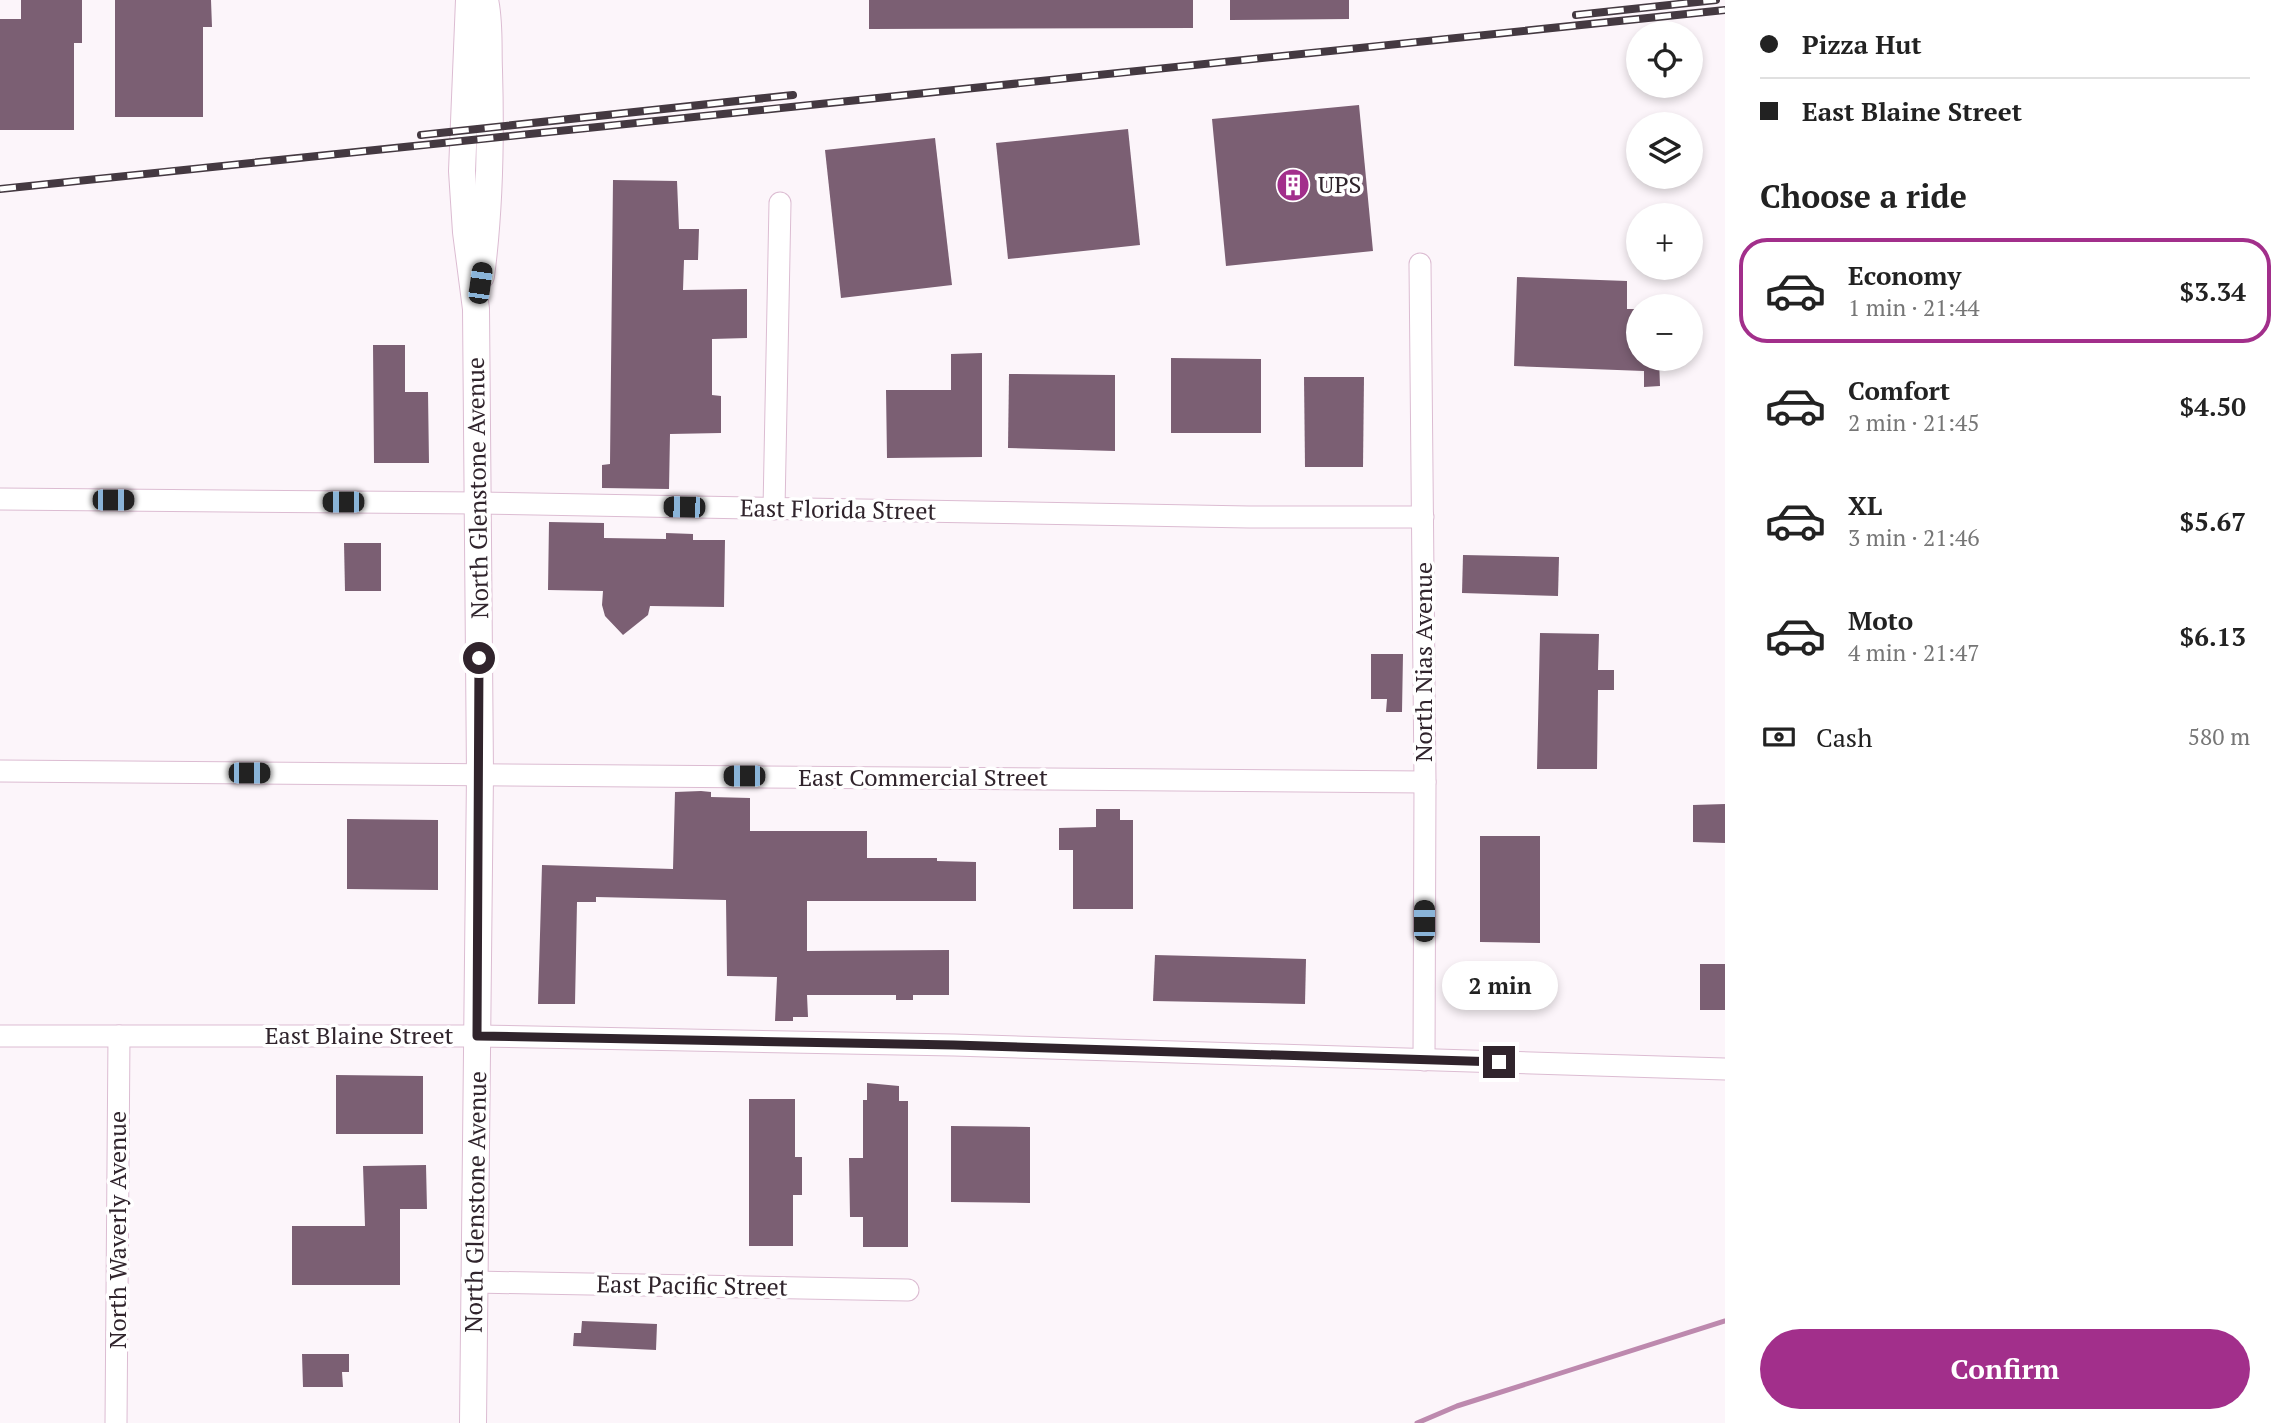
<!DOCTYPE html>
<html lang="en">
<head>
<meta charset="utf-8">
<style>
	:root { --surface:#fff; --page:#f2f2f2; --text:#222; --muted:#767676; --line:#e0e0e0; --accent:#a22f8b }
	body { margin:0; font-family:"PT Serif",serif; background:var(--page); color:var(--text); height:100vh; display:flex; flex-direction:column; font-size:26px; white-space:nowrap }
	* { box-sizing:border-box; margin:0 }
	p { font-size:23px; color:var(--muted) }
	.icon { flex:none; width:38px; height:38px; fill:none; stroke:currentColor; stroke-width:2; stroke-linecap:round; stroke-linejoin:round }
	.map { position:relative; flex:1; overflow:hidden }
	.panel { display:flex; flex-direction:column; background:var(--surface); width:560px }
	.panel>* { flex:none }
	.hud { display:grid; align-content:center; height:154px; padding:0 35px; background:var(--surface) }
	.fabs { position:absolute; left:1626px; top:21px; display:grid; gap:14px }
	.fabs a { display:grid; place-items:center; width:77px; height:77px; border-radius:50%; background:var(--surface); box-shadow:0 4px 10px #0003; font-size:35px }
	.end { position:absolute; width:32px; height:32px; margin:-16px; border:9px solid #30242c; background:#fff; box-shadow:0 0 0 4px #fff }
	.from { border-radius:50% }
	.bubble { position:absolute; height:49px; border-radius:24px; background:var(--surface); box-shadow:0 4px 10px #0003; font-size:23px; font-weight:700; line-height:49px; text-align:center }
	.car { position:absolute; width:21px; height:42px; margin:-21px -10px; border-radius:9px; box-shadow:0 0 5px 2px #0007; background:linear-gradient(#222 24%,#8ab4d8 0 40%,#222 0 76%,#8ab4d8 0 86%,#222 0) }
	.hud b { display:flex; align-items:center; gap:24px; height:66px; font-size:26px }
	.hud b+b { border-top:2px solid var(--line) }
	.hud i { width:18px; height:18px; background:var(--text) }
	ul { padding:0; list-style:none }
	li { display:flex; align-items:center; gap:21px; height:105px; margin:0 14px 10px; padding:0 21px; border:4px solid transparent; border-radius:28px }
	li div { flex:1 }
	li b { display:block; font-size:26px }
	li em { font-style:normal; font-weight:700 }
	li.current { border-color:var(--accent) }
	li>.icon { width:63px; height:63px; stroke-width:1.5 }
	h2 { padding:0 35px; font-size:32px; line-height:84px }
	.pay { display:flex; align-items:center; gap:18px; height:77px; padding:0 35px; font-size:26px }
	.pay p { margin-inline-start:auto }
	.cta { display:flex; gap:14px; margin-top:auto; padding:14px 35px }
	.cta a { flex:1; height:80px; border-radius:42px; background:var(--accent); color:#fff; font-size:28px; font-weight:700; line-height:80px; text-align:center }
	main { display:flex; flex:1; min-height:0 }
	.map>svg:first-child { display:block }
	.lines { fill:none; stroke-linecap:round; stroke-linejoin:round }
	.stream { stroke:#bd89ae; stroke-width:5 }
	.building { fill:#7b5f73 }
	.minor-casing { stroke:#dcbcd2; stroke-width:23 }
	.major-casing { stroke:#dcbcd2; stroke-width:28 }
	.minor { stroke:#fff; stroke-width:21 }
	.major { stroke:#fff; stroke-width:26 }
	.rail-casing { stroke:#443941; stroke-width:8 }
	.rail { stroke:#fff; stroke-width:5; stroke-dasharray:16; stroke-linecap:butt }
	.route { stroke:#30242c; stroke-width:9 }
	.labels { text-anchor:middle; stroke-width:7; stroke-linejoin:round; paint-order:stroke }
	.poi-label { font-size:24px; fill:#30242c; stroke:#fff; text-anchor:start }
	.street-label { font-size:24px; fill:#30242c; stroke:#fff }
</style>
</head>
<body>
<main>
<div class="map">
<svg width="1725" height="1423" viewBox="0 0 1725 1423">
	<rect width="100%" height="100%" fill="#fcf5fa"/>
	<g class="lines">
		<polyline class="stream" points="1417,1423 1457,1406 1725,1321"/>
	</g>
	<g class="building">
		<polygon points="21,0 82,0 82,43 74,43 74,130 0,130 0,19 21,19"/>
		<polygon points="115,0 211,0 212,27 203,27 203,117 115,117"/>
		<polygon points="869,0 1193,0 1193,28 869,29"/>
		<polygon points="1230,0 1349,0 1349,19 1230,20"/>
		<polygon points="1359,105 1373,251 1226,266 1212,119"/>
		<polygon points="1128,129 1140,245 1008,259 996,143"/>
		<polygon points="935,138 952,285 841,298 825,150"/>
		<polygon points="613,180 677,181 679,229 699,229 698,260 684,260 683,290 747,289 747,338 712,339 712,395 721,396 721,433 670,434 669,489 602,488 602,465 610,464"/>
		<polygon points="1517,277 1627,281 1627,309 1638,309 1638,359 1659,359 1660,386 1644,387 1644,371 1514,366"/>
		<polygon points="373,345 405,345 405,392 428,392 429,463 374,463"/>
		<polygon points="982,353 982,457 887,458 886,390 951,390 951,354"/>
		<polygon points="1171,358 1261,359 1261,433 1171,433"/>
		<polygon points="1009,374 1115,375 1115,451 1008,448"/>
		<polygon points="1304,377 1364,377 1363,467 1305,467"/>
		<polygon points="549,522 604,523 604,538 666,539 666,533 693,534 693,540 725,540 724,607 650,606 648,615 623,635 605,616 602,605 603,591 548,590"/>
		<polygon points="344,543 381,543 381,591 345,591"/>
		<polygon points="1463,555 1559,557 1558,596 1462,593"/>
		<polygon points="1540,633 1599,634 1598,670 1614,670 1614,690 1598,690 1597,769 1537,769"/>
		<polygon points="1371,654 1403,654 1402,712 1386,712 1387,699 1371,699"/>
		<polygon points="701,791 711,792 711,797 750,798 750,831 867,831 867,858 937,858 937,861 976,862 976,901 807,901 807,951 949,950 949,995 913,995 913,1000 896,1000 896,995 807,995 808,1017 793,1017 793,1021 775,1021 777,977 727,976 726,900 596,897 596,902 577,902 575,1004 538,1004 542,865 673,869 675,792"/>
		<polygon points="1725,804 1725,843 1693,842 1693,805"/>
		<polygon points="1096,809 1120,809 1120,820 1133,820 1133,909 1073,909 1073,850 1059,850 1059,828 1096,827"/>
		<polygon points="347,819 438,820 438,890 347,889"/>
		<polygon points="1480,836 1540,836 1540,943 1480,942"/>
		<polygon points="1155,955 1306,959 1305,1004 1153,1001"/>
		<rect x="1700" y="964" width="25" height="46"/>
		<polygon points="336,1075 423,1076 423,1134 336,1134"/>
		<polygon points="867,1083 899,1086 899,1101 908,1101 908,1247 863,1247 863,1217 850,1217 849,1158 863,1158 863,1100 867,1100"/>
		<polygon points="749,1099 795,1099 795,1157 802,1157 802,1195 793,1195 793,1246 749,1246"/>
		<polygon points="951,1126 1030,1127 1030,1203 951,1202"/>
		<polygon points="426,1165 427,1209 400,1209 400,1285 292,1285 292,1226 365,1226 363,1166"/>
		<polygon points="582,1321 657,1324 656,1350 573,1346 574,1333 581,1333"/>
		<polygon points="302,1354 349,1354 349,1372 342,1372 343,1387 303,1387"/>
	</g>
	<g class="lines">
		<defs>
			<g id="minor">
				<polyline points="1420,264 1425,782 1424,1060"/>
				<polyline points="0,499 478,503 1249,517 1423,517"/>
				<polyline points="774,509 780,203"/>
				<polyline points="0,771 1425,782"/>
				<polyline points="0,1036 477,1036 954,1045 1725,1069"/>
				<polyline points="475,1282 908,1290"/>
				<polyline points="116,1423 119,1036"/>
			</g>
			<g id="major">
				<polyline points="469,0 462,171 466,232 476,309 480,774 473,1423"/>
				<path d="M 481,276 C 490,208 491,139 489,70 C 488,47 490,23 485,0"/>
			</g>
		</defs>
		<use href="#minor" class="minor-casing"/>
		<use href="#major" class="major-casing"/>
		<use href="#minor" class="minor"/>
		<use href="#major" class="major"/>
		<defs>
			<g id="rail">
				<polyline points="1576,15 1716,0"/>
				<polyline points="421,135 793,95"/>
				<polyline points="0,189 1725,10"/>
			</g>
		</defs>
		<use href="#rail" class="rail-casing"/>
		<use href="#rail" class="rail"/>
	</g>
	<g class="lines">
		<polyline class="route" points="479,658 477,1036 954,1045 1499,1062"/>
	</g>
	<defs>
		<symbol id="building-disc" viewBox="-11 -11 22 22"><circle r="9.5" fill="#a22f8b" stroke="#fff"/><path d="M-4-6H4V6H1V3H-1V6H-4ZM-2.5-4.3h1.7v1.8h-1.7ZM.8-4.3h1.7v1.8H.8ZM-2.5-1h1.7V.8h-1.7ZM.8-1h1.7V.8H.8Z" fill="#fff"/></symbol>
	</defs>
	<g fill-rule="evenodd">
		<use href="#building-disc" x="1274" y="166" width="38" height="38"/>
	</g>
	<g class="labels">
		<g class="poi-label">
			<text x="1318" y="193">UPS</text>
		</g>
		<g class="street-label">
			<text transform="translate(478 488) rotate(-91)" y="8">North Glenstone Avenue</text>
			<text transform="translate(838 510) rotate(1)" y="8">East Florida Street</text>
			<text transform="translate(1424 662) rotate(-90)" y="8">North Nias Avenue</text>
			<text x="923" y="786">East Commercial Street</text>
			<text x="359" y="1044">East Blaine Street</text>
			<text transform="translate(476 1202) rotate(-89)" y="8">North Glenstone Avenue</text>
			<text transform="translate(118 1230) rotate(-90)" y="8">North Waverly Avenue</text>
			<text transform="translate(692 1286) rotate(1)" y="8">East Pacific Street</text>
		</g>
	</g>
</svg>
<div class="fabs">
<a><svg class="icon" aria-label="locate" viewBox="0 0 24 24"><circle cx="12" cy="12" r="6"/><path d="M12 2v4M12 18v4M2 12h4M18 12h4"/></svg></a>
<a><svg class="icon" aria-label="layers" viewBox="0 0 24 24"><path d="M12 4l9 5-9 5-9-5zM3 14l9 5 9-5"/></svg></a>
<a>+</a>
<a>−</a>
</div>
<i class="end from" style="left:479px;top:658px"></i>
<i class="end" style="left:1499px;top:1062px"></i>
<div class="bubble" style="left:1442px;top:961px;width:116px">2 min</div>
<i class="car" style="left:480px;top:283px;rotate:8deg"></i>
<i class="car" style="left:113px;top:500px;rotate:90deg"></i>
<i class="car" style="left:343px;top:502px;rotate:270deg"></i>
<i class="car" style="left:684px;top:507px;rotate:271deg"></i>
<i class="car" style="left:249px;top:773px;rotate:90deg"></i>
<i class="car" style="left:744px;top:776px;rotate:270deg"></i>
<i class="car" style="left:1424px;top:921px;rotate:0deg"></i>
</div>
<section class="panel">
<div class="hud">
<b><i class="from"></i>Pizza Hut</b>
<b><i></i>East Blaine Street</b>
</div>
<h2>Choose a ride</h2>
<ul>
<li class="current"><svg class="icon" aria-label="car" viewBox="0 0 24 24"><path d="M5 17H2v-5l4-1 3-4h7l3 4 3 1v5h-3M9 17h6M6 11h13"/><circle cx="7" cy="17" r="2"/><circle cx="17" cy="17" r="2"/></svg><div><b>Economy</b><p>1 min · 21:44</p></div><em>$3.34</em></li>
<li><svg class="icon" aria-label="car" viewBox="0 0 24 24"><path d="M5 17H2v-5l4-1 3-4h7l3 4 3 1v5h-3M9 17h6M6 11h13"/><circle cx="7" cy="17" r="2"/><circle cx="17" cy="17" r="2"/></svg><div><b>Comfort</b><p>2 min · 21:45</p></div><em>$4.50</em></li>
<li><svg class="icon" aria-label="car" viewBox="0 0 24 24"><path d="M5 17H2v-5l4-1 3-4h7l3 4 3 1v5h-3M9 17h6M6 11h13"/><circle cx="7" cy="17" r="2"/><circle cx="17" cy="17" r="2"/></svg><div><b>XL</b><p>3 min · 21:46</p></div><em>$5.67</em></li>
<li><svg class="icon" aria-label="car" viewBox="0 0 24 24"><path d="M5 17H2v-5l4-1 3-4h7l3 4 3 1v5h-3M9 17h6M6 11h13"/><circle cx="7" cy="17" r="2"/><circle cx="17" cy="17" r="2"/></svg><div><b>Moto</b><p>4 min · 21:47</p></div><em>$6.13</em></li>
</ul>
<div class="pay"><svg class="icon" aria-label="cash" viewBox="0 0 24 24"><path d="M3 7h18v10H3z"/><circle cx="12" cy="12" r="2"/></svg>Cash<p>580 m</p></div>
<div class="cta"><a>Confirm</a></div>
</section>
</main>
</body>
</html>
